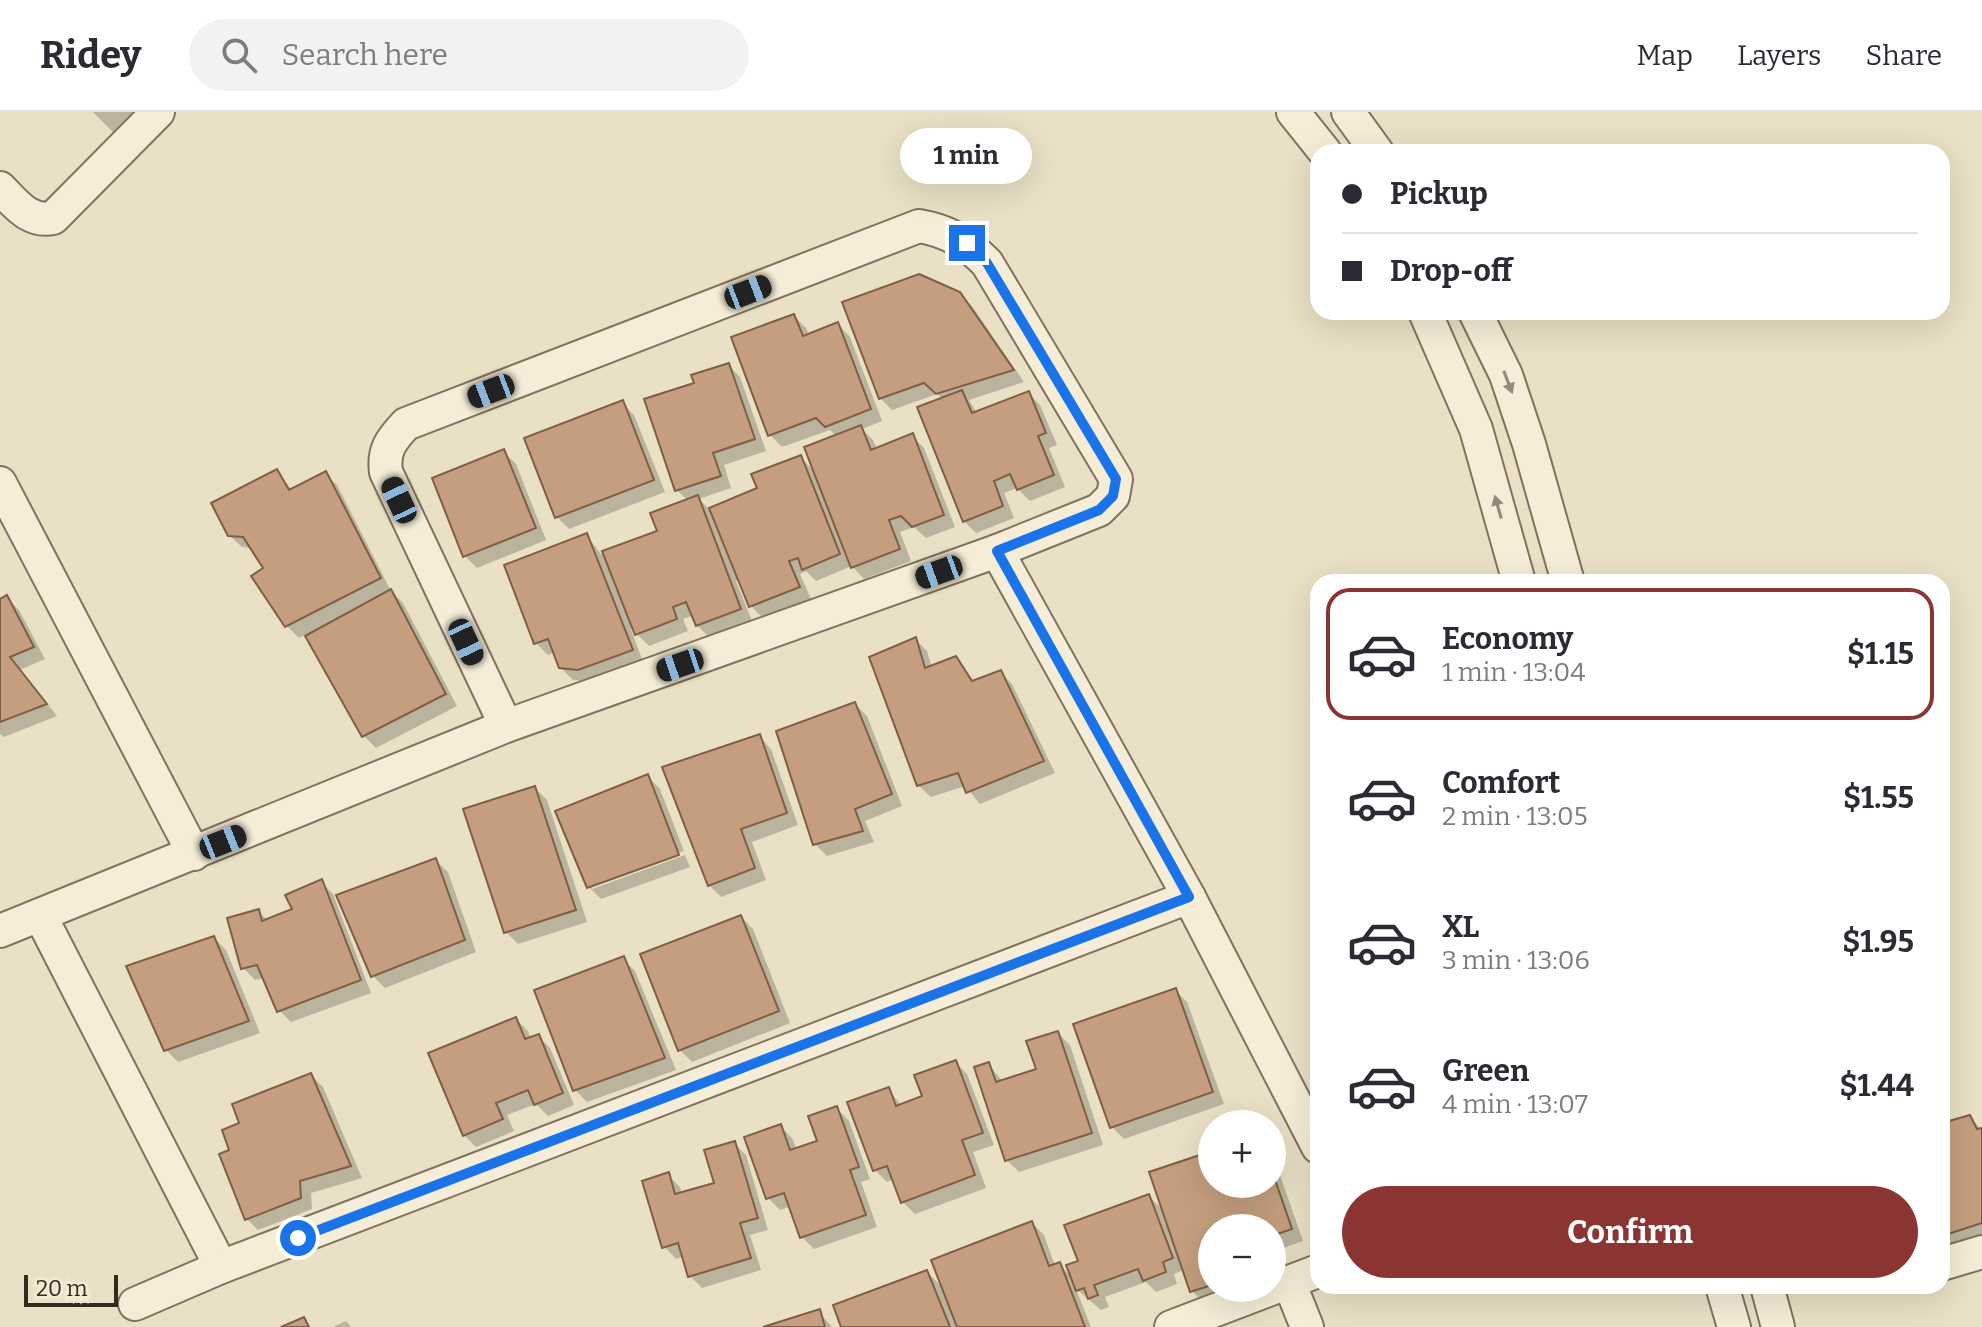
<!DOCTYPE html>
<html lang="en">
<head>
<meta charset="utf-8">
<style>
	:root { --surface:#fff; --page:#f2f2f3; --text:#2b2b33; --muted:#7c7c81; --line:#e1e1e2; --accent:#8b3533 }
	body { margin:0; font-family:Bitter,serif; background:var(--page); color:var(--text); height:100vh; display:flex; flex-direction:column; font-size:30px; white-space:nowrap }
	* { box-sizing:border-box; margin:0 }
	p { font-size:26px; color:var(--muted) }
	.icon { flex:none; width:44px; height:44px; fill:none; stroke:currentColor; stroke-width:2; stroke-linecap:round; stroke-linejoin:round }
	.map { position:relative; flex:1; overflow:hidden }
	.panel { position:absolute; left:1310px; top:462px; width:640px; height:720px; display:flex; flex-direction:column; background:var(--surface); border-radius:24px; box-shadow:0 8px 32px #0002 }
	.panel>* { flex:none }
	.hud { position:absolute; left:1310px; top:32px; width:640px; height:176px; border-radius:24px; box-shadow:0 8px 32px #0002; display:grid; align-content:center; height:176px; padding:0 32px; background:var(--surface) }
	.fabs { position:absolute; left:1198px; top:998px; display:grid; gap:16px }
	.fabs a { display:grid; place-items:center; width:88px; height:88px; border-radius:50%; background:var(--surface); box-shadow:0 8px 32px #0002; font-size:40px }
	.scale { position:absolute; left:24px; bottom:20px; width:94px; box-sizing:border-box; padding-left:8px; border:4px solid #342a1f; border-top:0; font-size:22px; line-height:28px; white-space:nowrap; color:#342a1f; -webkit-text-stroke:6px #f2ead3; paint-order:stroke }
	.end { position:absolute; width:36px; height:36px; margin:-18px; border:10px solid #1a73e8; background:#fff; box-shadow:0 0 0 4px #fff }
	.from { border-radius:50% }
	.bubble { position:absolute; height:56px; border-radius:28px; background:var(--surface); box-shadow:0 8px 32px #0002; font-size:26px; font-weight:700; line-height:56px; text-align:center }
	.car { position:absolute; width:24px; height:48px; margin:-24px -12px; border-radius:10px; box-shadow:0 0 6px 2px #0007; background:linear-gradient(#222 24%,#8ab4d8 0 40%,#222 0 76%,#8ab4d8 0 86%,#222 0) }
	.hud b { display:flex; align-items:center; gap:28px; height:76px; font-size:30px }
	.hud b+b { border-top:2px solid var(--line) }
	.hud i { width:20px; height:20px; background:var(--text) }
	ul { padding:14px 0 0; list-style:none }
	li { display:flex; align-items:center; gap:24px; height:132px; margin:0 16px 12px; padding:0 16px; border:4px solid transparent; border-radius:24px }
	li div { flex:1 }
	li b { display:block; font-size:30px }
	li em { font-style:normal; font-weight:700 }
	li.active { border-color:var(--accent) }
	li>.icon { width:72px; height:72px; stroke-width:1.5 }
	.cta { display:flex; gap:16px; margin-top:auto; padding:16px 32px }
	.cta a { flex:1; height:92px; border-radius:48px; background:var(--accent); color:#fff; font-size:32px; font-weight:700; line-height:92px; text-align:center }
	header { display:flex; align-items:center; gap:48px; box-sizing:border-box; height:112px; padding:0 40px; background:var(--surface); border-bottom:2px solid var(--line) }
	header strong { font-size:38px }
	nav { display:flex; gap:44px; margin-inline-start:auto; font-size:28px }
	.search { width:560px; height:72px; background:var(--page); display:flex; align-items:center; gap:20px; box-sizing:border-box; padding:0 28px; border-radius:44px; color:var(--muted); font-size:30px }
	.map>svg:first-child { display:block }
	.shadow { fill:#0003 }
	.building { fill:#c49e7e; stroke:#7f5e45; stroke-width:2 }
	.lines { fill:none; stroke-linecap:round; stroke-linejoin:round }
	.minor-casing { stroke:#82725d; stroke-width:36 }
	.minor { stroke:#f5edd7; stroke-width:32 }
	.oneway { fill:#948c7b }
	.route { stroke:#1a73e8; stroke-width:10 }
</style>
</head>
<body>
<header>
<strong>Ridey</strong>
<div class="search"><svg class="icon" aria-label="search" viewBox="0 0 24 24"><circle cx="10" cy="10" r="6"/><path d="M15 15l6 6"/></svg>Search here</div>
<nav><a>Map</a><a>Layers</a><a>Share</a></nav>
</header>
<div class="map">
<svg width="1982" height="1215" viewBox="0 0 1982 1215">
	<rect width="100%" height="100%" fill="#e9e0c5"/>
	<g class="shadow">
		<polygon points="93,0 133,0 113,20"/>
		<polygon points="959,181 972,194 1024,270 969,288 977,301 1028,281 1040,293 1057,333 1049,336 1065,375 1030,389 1017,376 1004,381 1014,406 976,421 964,409 943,287 937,282 892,298 880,286"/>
		<polygon points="794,204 806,216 809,223 838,212 850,225 882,309 862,317 873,328 877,337 912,324 924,336 955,415 926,426 914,415 900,420 911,449 864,467 852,454 816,469 806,459 800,462 811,487 763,506 751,494 740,467 736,469 752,509 709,525 697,513 694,503 683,507 688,519 649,534 630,515 643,550 591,570 573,568 560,555 555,540 548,543 536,531 587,424 601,442 659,420 688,389 677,378 696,272 728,253 740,265 766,339 724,353 731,376 699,387 710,398 760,378 800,345 816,361 837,325 830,318 782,335 770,323 734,226"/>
		<polygon points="622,291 634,303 665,380 569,417 557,405"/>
		<polygon points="504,340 516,352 546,428 477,456 465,444"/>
		<polygon points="277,360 292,378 325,361 337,373 391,479 403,491 457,594 376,636 364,624 306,522 299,526 287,514 266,456 252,436 242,435 229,423"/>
		<polygon points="7,486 19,498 45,547 20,558 57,604 4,625 0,622 0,489"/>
		<polygon points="915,527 927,539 932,556 955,546 975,570 1000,560 1012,572 1055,661 980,692 965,674 931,685 918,673"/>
		<polygon points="855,592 867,604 902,694 865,709 874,730 827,744 815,732"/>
		<polygon points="759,624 771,637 798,713 752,730 766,768 721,785 709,773"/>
		<polygon points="648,665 660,677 684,739 592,772 592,777 685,743 690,755 601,787 589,775"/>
		<polygon points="535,676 547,688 587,810 518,832 506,820"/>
		<polygon points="435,748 448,760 476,840 385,876 373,864"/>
		<polygon points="321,770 333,782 371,881 291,910 279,898 265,866 255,868 243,856 258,799 268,809 295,799"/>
		<polygon points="741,805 753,817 790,911 692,950 680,938"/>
		<polygon points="214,826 226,838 260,921 178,950 166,938"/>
		<polygon points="623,847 635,859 676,958 587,990 575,978"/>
		<polygon points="1175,878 1187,890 1224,992 1124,1027 1112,1015 1075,913"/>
		<polygon points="516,907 528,919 531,927 538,924 550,936 574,993 548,1004 536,992 507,1003 514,1019 476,1035 464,1023"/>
		<polygon points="1058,921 1070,933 1103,1033 1019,1060 1007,1048 989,953 1003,970 1039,958"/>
		<polygon points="955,950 967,962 994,1033 973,1040 986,1076 915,1102 903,1090 894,1067 887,1070 875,1058 888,977 902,994 925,986"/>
		<polygon points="311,963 323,975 362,1066 311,1081 312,1097 258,1118 246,1106 232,1039 242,1012"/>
		<polygon points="837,997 849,1009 870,1067 861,1070 877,1115 814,1137 802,1125 791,1094 780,1098 768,1086 780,1014 792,1026 797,1038 820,1030"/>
		<polygon points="1969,1005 1982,1018 1982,1134 1942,1143 1942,1013"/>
		<polygon points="734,1031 746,1043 768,1118 750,1123 761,1158 702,1176 690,1164 684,1144 676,1147 664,1134 668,1063 680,1075 682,1082 717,1072"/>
		<polygon points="1272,1040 1303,1129 1272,1140 1272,1116 1212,1116 1212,1176 1242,1176 1204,1191 1192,1179 1184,1158 1174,1162 1177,1172 1156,1180 1146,1170 1105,1185 1109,1195 1101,1198 1076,1177 1091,1215 843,1215 927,1160 945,1178 1032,1111 1044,1123 1055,1154 1059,1152 1073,1166 1080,1150 1149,1084 1165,1100 1212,1041 1212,1072 1272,1072"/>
		<polygon points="819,1200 832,1215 770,1215"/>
		<polygon points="346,1209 351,1215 333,1215"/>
	</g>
	<g class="building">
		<polygon points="919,162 960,180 1014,258 936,282 924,271 879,287 842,190"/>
		<polygon points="794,202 803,224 838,210 871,297 825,315 816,306 768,324 731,225"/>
		<polygon points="729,251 755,327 713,341 721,364 675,379 644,287 694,271 691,263"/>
		<polygon points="962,278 972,301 1029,279 1046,321 1038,324 1054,363 1017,378 1010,362 994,369 1003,394 963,410 917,295"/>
		<polygon points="623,288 654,368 555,406 524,326"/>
		<polygon points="861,313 871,338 913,321 944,403 912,415 901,404 889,408 900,437 851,456 804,335"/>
		<polygon points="504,337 536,416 463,445 432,366"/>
		<polygon points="801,343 840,442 802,458 798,446 789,449 800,475 749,495 709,396 757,376 751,362"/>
		<polygon points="277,357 289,378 326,359 381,466 285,515 251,464 263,456 243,425 228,424 211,391"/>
		<polygon points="698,383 741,497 696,514 686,490 673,495 677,507 635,523 602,439 657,419 650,401"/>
		<polygon points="587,421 633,538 578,558 559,556 548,527 534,532 504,453"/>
		<polygon points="391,477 446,582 362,625 305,524"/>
		<polygon points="7,483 34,535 10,545 47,592 0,610 0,487"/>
		<polygon points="916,525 925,556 956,544 972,569 1001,558 1044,649 966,681 958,661 917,674 869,545"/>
		<polygon points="855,590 892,682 855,697 863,719 813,733 776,619"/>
		<polygon points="760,622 787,701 741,717 755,756 708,774 662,655"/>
		<polygon points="648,662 679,743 587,776 555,699"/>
		<polygon points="535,674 576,798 504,821 463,697"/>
		<polygon points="436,746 465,828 371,865 336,783"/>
		<polygon points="322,767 361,868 277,900 257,853 241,857 227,806 259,797 262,809 292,797 285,783"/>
		<polygon points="741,803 779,899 678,939 640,842"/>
		<polygon points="214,824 249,909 164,939 126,854"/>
		<polygon points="624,844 665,946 573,979 534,878"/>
		<polygon points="1176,876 1213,980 1110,1016 1073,912"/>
		<polygon points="516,905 525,927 539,922 563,981 534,993 528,978 496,991 503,1007 463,1024 428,941"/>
		<polygon points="1058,919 1092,1021 1005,1049 974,955 989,950 996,970 1036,957 1026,929"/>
		<polygon points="956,948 983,1021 962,1028 975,1063 901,1091 887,1054 873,1059 847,990 889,975 896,994 922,984 914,963"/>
		<polygon points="311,961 351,1054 300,1069 301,1086 245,1108 219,1042 229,1038 222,1018 239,1011 232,992"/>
		<polygon points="837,994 859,1055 850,1058 866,1103 800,1126 784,1081 766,1087 744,1025 781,1012 790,1038 817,1029 808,1004"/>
		<polygon points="1970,1003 1977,1017 1982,1016 1982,1111 1942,1124 1942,1011"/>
		<polygon points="735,1029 758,1106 740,1111 751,1146 688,1165 678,1131 662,1136 642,1069 669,1060 675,1082 714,1071 704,1038"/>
		<polygon points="1212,1039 1212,1072 1272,1072 1272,1059 1292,1117 1272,1124 1272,1116 1212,1116 1212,1173 1190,1180 1149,1060"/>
		<polygon points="1149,1082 1173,1146 1163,1150 1166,1160 1143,1169 1138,1157 1094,1173 1098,1183 1088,1187 1084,1176 1076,1179 1066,1153 1078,1149 1064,1113"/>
		<polygon points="1032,1109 1049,1154 1060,1150 1085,1215 957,1215 931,1148"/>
		<polygon points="927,1158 950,1215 841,1215 833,1193"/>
		<polygon points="820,1197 825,1215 763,1215"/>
		<polygon points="304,1205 309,1215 281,1215"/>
	</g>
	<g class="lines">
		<defs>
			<g id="minor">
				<polyline points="1293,0 1325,40"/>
				<polyline points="1348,0 1377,40"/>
				<path d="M 0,76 C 15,91 29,111 53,106 L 158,0"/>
				<polyline points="1425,200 1476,317 1519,470"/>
				<polyline points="1475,200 1506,263 1529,332 1568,470"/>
				<polyline points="0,371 194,742"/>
				<polyline points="997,439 1189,785 1318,1035"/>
				<polyline points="40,803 221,1155"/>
				<path d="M 0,819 L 506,614 L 997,439 L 1099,398 L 1113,384 L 1116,367 L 987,151 C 966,130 948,119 919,114 L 406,312 C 391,328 383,338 386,360 L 506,614"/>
				<polyline points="1942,1152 1982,1140"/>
				<polyline points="1289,1170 1307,1215"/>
				<polyline points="1722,1174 1734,1215"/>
				<polyline points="1767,1174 1778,1215"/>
				<polyline points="135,1192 221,1155 1189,785"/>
				<polyline points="1171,1215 1318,1159"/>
			</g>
		</defs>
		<use href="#minor" class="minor-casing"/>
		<use href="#minor" class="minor"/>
	</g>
	<defs><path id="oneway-solid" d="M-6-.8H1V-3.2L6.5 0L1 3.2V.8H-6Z" transform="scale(2)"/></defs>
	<g class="oneway">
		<use href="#oneway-solid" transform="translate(1508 270) rotate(69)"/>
		<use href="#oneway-solid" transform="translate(1498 395) rotate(-106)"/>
	</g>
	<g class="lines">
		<polyline class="route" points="298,1126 1189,785 997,439 1099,398 1113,384 1116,367 987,151 967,131"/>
	</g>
</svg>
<div class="fabs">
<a>+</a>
<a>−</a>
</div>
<div class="scale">20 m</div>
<i class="end from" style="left:298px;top:1126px"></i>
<i class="end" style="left:967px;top:131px"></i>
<div class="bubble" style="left:900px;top:16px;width:132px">1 min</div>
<i class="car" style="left:748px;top:180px;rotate:69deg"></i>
<i class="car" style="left:491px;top:279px;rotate:249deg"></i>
<i class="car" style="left:399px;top:388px;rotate:335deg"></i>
<i class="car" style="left:939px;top:460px;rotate:250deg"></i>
<i class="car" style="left:466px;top:530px;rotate:155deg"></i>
<i class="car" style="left:680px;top:553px;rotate:251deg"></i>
<i class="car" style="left:223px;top:730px;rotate:68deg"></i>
<div class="hud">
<b><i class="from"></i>Pickup</b>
<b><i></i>Drop-off</b>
</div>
<section class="panel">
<ul>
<li class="active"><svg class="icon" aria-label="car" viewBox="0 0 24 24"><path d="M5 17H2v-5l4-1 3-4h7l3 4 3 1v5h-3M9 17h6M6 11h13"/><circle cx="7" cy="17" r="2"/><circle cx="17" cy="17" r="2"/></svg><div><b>Economy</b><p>1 min · 13:04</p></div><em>$1.15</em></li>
<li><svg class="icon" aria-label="car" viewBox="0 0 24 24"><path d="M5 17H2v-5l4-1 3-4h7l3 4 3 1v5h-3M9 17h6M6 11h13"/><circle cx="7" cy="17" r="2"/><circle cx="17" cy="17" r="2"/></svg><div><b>Comfort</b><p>2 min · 13:05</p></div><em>$1.55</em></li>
<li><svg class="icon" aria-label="car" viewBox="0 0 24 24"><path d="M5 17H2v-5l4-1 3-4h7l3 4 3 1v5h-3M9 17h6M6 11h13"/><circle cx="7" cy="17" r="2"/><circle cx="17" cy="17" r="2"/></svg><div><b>XL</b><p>3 min · 13:06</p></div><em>$1.95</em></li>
<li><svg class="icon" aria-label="car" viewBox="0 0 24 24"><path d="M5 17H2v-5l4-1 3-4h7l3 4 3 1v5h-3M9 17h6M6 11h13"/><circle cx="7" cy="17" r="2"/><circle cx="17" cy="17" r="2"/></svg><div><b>Green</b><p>4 min · 13:07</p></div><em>$1.44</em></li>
</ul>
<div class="cta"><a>Confirm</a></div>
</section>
</div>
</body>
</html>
